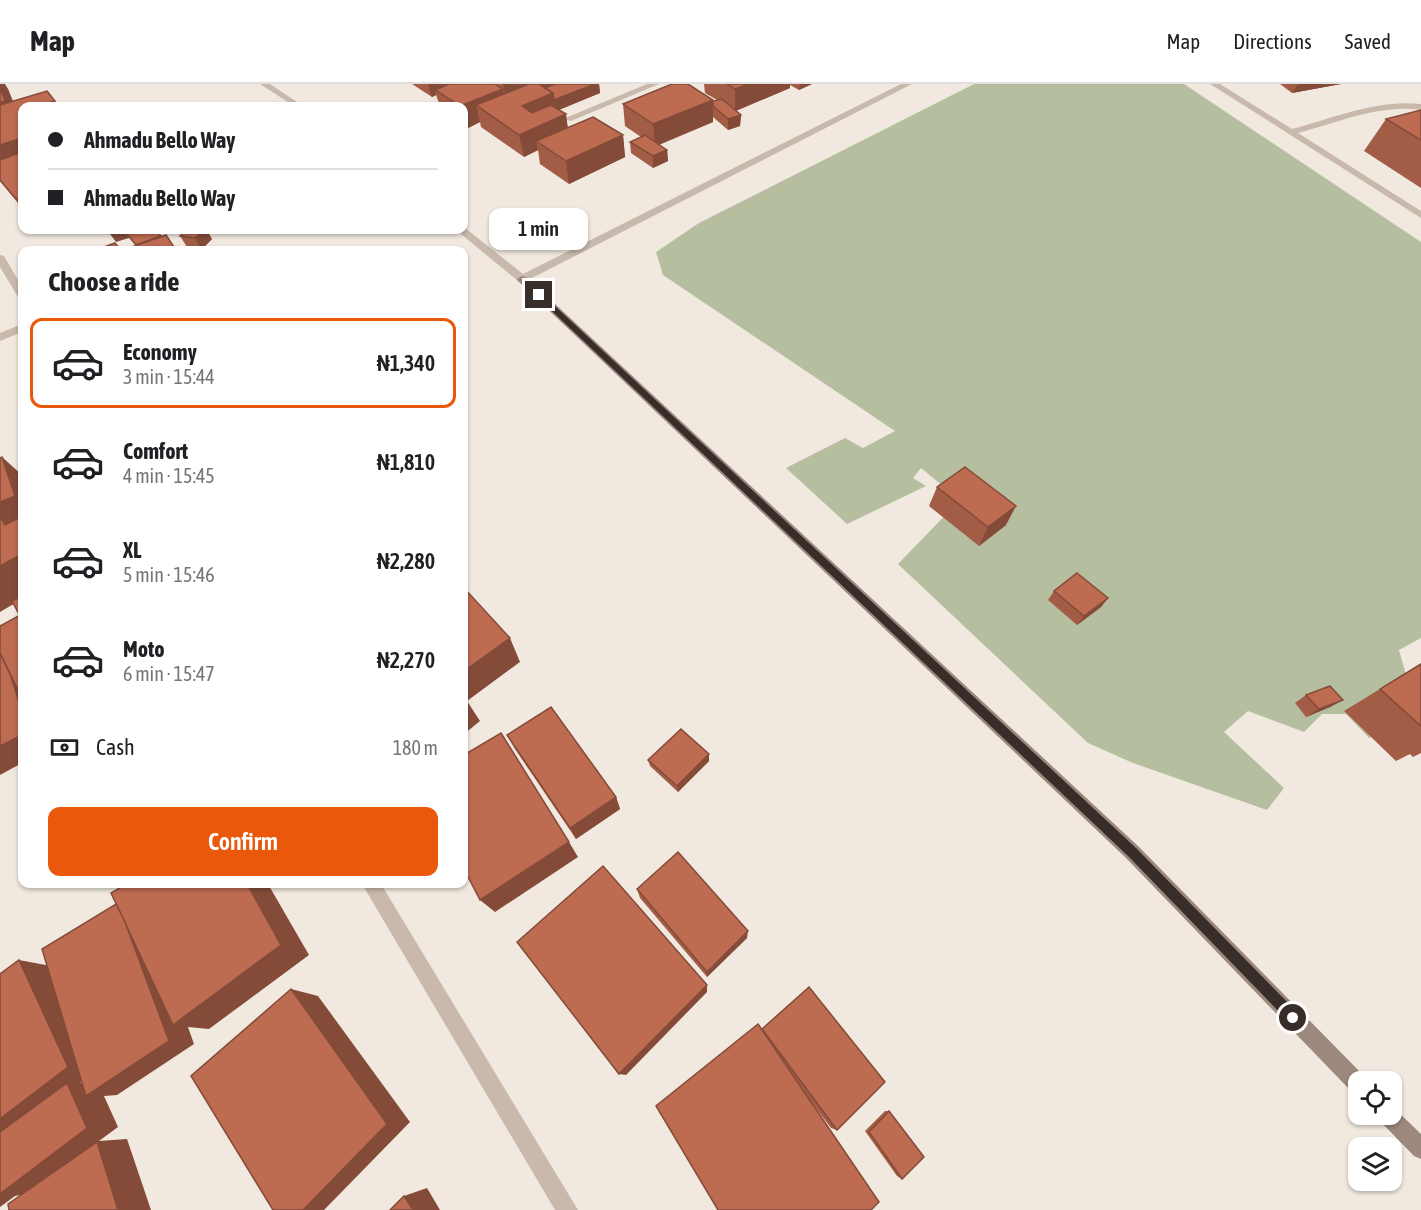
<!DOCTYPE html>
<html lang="en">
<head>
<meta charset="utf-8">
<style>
	:root { --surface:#fff; --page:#f2f2f2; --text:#202124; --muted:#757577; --line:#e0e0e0; --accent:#ea580c }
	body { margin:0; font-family:"Asap Condensed",sans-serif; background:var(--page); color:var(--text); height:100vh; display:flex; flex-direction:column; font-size:22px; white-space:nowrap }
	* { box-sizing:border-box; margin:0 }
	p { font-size:20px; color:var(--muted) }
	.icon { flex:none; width:33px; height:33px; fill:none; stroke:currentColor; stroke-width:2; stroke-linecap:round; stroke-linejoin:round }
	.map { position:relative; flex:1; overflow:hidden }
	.drawer { position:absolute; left:18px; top:162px; width:450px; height:642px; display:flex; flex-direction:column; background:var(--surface); border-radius:12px; box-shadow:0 2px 4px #0004 }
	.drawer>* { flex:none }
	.banner { position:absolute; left:18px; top:18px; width:450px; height:132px; border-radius:12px; box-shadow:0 2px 4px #0004; display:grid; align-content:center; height:132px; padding:0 30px; background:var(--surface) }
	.tools { position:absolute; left:1348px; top:987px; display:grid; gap:12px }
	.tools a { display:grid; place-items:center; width:54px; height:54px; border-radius:12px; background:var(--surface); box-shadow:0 2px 4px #0004; font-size:30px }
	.end { position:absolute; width:27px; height:27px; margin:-14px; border:8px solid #372e2a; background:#fff; box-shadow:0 0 0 3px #fff }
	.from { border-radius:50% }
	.bubble { position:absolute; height:42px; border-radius:12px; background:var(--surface); box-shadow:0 2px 4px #0004; font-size:20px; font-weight:600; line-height:42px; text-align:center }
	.banner b { display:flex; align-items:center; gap:21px; height:57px; font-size:22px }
	.banner b+b { border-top:2px solid var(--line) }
	.banner i { width:15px; height:15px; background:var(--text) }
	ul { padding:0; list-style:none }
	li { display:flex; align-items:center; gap:18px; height:90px; margin:0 12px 9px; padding:0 18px; border:3px solid transparent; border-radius:12px }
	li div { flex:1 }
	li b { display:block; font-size:22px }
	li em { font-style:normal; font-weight:600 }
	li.on { border-color:var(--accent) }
	li>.icon { width:54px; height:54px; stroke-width:1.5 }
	h2 { padding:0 30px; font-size:27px; line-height:72px }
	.pay { display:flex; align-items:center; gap:15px; height:66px; padding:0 30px; font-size:22px }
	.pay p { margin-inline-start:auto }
	.action { display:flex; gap:12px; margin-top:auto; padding:12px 30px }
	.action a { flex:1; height:69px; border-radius:12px; background:var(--accent); color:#fff; font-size:24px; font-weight:600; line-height:69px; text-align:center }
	header { display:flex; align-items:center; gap:36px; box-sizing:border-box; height:84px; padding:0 30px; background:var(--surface); border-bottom:2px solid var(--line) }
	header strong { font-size:28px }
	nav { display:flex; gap:33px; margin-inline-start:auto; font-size:21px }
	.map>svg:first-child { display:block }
	.green { fill:#b5bfa0 }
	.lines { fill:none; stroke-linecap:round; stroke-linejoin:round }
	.minor { fill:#c9b9ac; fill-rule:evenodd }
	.tertiary { fill:#c9b9ac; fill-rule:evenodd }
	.secondary { fill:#9c887d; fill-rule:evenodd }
	.wall { fill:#a35c46 }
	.shaded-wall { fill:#844b39 }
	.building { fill:#bd6b51; stroke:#844b39; stroke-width:1.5 }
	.route { fill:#372e2a }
</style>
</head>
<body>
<header>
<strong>Map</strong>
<nav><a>Map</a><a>Directions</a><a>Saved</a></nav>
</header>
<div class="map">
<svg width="1421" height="1126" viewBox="0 0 1421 1126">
	<rect width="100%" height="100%" fill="#f1e9df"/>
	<polygon class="green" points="974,0 1184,0 1421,158 1421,554 1399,566 1408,598 1384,646 1369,654 1346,630 1322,630 1304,648 1248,627 1224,648 1284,704 1267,726 1133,679 1088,659 898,480 960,416 921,384 913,394 926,402 847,440 786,384 845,354 863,364 895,347 663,191 656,168 699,139"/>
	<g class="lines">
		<g class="minor">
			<polygon points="647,0 659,0 571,37 563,35"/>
			<path d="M 1210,0 L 1220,0 L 1292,45 C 1333,34 1378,15 1421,20 L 1421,26 C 1380,20 1337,39 1298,49 L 1421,127 L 1421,134 Z"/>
			<polygon points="0,171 4,172 22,203 22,214 18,213 0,183"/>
			<polygon points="22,240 22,248 0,257 0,249"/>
			<polygon points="362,800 381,800 578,1126 555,1126"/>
		</g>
		<g class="tertiary">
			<polygon points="260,0 270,0 303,22 294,22"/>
			<polygon points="901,0 912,0 526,197 518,197 456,146 465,144 523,190"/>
		</g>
		<g class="secondary">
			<polygon points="522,192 526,193 1138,762 1366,994 1368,998 1359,998 1359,1011 1352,1008 1126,774 518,197 517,195"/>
			<polygon points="1392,1022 1421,1050 1421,1075 1414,1072 1380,1037 1377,1030 1392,1030"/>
		</g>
	</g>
	<g class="wall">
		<polygon points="0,0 8,5 13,17 47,7 58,22 22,22 22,124 0,97"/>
		<polygon points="412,0 599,0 600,9 559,26 568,44 623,51 625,73 569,100 540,80 538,66 524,73 481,43 480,38 466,45 464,43 464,22 440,22 436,11 432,13"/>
		<polygon points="704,0 812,0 799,6 790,1 790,4 736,27 741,31 740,42 728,46 713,33 713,38 659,61 667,66 668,77 653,84 631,69 630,58 641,53 625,42 623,20 713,16 713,17 717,16 705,9"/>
		<polygon points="1280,0 1341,0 1292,9"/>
		<polygon points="1421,26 1421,104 1364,67 1386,35"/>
		<polygon points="180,152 212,155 201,166 187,163"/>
		<polygon points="937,403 1006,441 979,462 929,422"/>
		<polygon points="1054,507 1108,514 1101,523 1077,541 1048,516"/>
		<polygon points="1421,580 1421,669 1413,673 1410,670 1396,677 1344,627"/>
		<polygon points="1306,611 1343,616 1330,623 1306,633 1295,619"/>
		<polygon points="507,651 616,713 620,725 576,755 515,665"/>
		<polygon points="709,670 709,677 678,708 650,682 648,676"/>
		<polygon points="637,805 747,854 707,893 640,814"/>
		<polygon points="762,945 837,1046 831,1044 809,1015"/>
		<polygon points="885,1027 889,1027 902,1095 897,1092 865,1047"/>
	</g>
	<g class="shaded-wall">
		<polygon points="0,0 5,0 8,5 20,39 0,44"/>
		<polygon points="428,0 460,0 435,6 436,11 432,13"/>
		<polygon points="503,0 564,0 507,20"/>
		<polygon points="595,0 599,0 600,9 556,27 526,44 522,22 553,9"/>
		<polygon points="748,0 790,0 790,4 735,27 735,5"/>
		<polygon points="800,0 812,0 799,6"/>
		<polygon points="1298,0 1341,0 1292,9"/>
		<polygon points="503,5 507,27 476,21 480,38 466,45 464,35 464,22 460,22"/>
		<polygon points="713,16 713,38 655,62 653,40"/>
		<polygon points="55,17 58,22 38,22"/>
		<polygon points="566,30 569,52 536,57 538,66 524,73 519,51"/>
		<polygon points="741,31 740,42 728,46 728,35"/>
		<polygon points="623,51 625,73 569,100 566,77"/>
		<polygon points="22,54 22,81 0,89 0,61"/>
		<polygon points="667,66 668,77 653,84 653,72"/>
		<polygon points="22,113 22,124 16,115"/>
		<polygon points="107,146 154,146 116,158"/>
		<polygon points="204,146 207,146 212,155 201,166 195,154"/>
		<polygon points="2,373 22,391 22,438 0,447 0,418"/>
		<polygon points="1016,422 1006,441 979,462 988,443"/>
		<polygon points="22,470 22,515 0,528 0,482"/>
		<polygon points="1108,514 1101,523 1077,541 1084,532"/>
		<polygon points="0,540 7,557 22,572 22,627 0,560"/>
		<polygon points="510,554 520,578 467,617 480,637 464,650 464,587"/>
		<polygon points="1343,616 1330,623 1306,633 1319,625"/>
		<polygon points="22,651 22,679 0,691 0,662"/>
		<polygon points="709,670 709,677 678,708 677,702"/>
		<polygon points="616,713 620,725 576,755 570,744"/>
		<polygon points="569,758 578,773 495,828 480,816"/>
		<polygon points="247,800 268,800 309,871 209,945 188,943 194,960 117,1011 104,1012 118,1043 99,1057 127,1055 151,1126 118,1126 31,1109 15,1112 0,1123 0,1035 19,876 51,882 99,985 80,999 99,1000 118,819"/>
		<polygon points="748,847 747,854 707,893 707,888"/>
		<polygon points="707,901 707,908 626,991 619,990"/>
		<polygon points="291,905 318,912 410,1038 324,1126 303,1126"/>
		<polygon points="427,1104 440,1126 413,1126 404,1112"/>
	</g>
	<g class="building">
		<polygon points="449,0 495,0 503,5 460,22 435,6"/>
		<polygon points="529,0 539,0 553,9 522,22 532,29 551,21 566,30 519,51 476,21"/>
		<polygon points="555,0 595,0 554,16 553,9 545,4"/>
		<polygon points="672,0 688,0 713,16 653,40 623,20"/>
		<polygon points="727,0 748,0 735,5"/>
		<polygon points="0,3 5,17 0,18"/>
		<polygon points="47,7 55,17 38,22 22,22 22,54 0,61 0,21"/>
		<polygon points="722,15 741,31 728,35 713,22 713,17"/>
		<polygon points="1421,26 1421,56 1386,35"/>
		<polygon points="593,33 623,51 566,77 536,57"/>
		<polygon points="645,51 667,66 653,72 630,58"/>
		<polygon points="22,68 22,113 16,115 0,96 0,76"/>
		<polygon points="136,146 155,146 161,152 136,161 126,149"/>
		<polygon points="187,146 204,146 195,154 180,152"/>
		<polygon points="166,151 176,166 127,166 126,165"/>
		<polygon points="115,159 121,166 96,166"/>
		<polygon points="2,373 15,412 0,418 0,374"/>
		<polygon points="965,383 1016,422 988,443 937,403"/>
		<polygon points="22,432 22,470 0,482 0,433 5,441"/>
		<polygon points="1077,489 1108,514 1084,532 1054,507"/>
		<polygon points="464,504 510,554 464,587"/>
		<polygon points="22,512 22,530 20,532 12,517"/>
		<polygon points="22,530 22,614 0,569 0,542"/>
		<polygon points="0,569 10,590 22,627 22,651 0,662"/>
		<polygon points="1421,580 1421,642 1380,605"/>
		<polygon points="1330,602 1343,616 1319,625 1306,611"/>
		<polygon points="551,623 616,713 570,744 507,651"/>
		<polygon points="681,645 709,670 677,702 648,676"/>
		<polygon points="501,649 569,758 480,816 464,785 464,671"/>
		<polygon points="678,768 748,847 707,888 637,805"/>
		<polygon points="603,782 707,901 619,990 517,858"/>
		<polygon points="126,800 247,800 281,861 173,941 111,809"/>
		<polygon points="116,820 125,838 169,957 86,1012 42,865"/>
		<polygon points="19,876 68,983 0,1035 0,890"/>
		<polygon points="809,903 885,998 837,1046 762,945"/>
		<polygon points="291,905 387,1040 303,1126 273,1126 191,992"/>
		<polygon points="758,940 879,1118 871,1126 718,1126 656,1022"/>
		<polygon points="67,999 87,1044 0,1110 0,1048"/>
		<polygon points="889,1027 924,1073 902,1095 869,1048"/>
		<polygon points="97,1058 118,1126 9,1126 8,1120"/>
		<polygon points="404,1112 413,1126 390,1126"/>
	</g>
	<polygon class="route" points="536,209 541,209 1136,764 1298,929 1299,934 1298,938 1293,940 1289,938 1128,772 536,212"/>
</svg>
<div class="tools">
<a><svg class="icon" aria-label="locate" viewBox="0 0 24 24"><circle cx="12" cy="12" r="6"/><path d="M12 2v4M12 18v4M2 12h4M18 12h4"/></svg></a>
<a><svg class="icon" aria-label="layers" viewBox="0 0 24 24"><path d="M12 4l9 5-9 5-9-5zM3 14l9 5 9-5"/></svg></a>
</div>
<i class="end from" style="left:1293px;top:934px"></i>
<i class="end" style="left:539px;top:211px"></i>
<div class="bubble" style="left:489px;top:124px;width:99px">1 min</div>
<div class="banner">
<b><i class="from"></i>Ahmadu Bello Way</b>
<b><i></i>Ahmadu Bello Way</b>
</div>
<section class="drawer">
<h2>Choose a ride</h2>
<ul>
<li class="on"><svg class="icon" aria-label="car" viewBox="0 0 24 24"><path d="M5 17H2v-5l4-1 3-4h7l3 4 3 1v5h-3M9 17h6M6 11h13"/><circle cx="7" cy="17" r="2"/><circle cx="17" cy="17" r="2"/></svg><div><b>Economy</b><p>3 min · 15:44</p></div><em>₦1,340</em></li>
<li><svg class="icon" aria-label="car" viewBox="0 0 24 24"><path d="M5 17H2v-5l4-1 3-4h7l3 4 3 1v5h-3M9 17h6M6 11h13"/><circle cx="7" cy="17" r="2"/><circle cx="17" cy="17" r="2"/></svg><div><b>Comfort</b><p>4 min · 15:45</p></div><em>₦1,810</em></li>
<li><svg class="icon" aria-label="car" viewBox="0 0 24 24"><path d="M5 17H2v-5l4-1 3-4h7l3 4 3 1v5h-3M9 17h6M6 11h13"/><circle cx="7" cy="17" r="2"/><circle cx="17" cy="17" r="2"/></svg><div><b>XL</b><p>5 min · 15:46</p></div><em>₦2,280</em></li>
<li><svg class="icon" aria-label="car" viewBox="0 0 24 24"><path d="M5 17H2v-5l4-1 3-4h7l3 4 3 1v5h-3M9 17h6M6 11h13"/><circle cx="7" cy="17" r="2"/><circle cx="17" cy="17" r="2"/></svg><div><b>Moto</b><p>6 min · 15:47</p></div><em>₦2,270</em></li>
</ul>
<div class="pay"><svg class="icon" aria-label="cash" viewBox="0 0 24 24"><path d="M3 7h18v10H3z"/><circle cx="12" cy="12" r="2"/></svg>Cash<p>180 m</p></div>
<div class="action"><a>Confirm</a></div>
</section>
</div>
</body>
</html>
